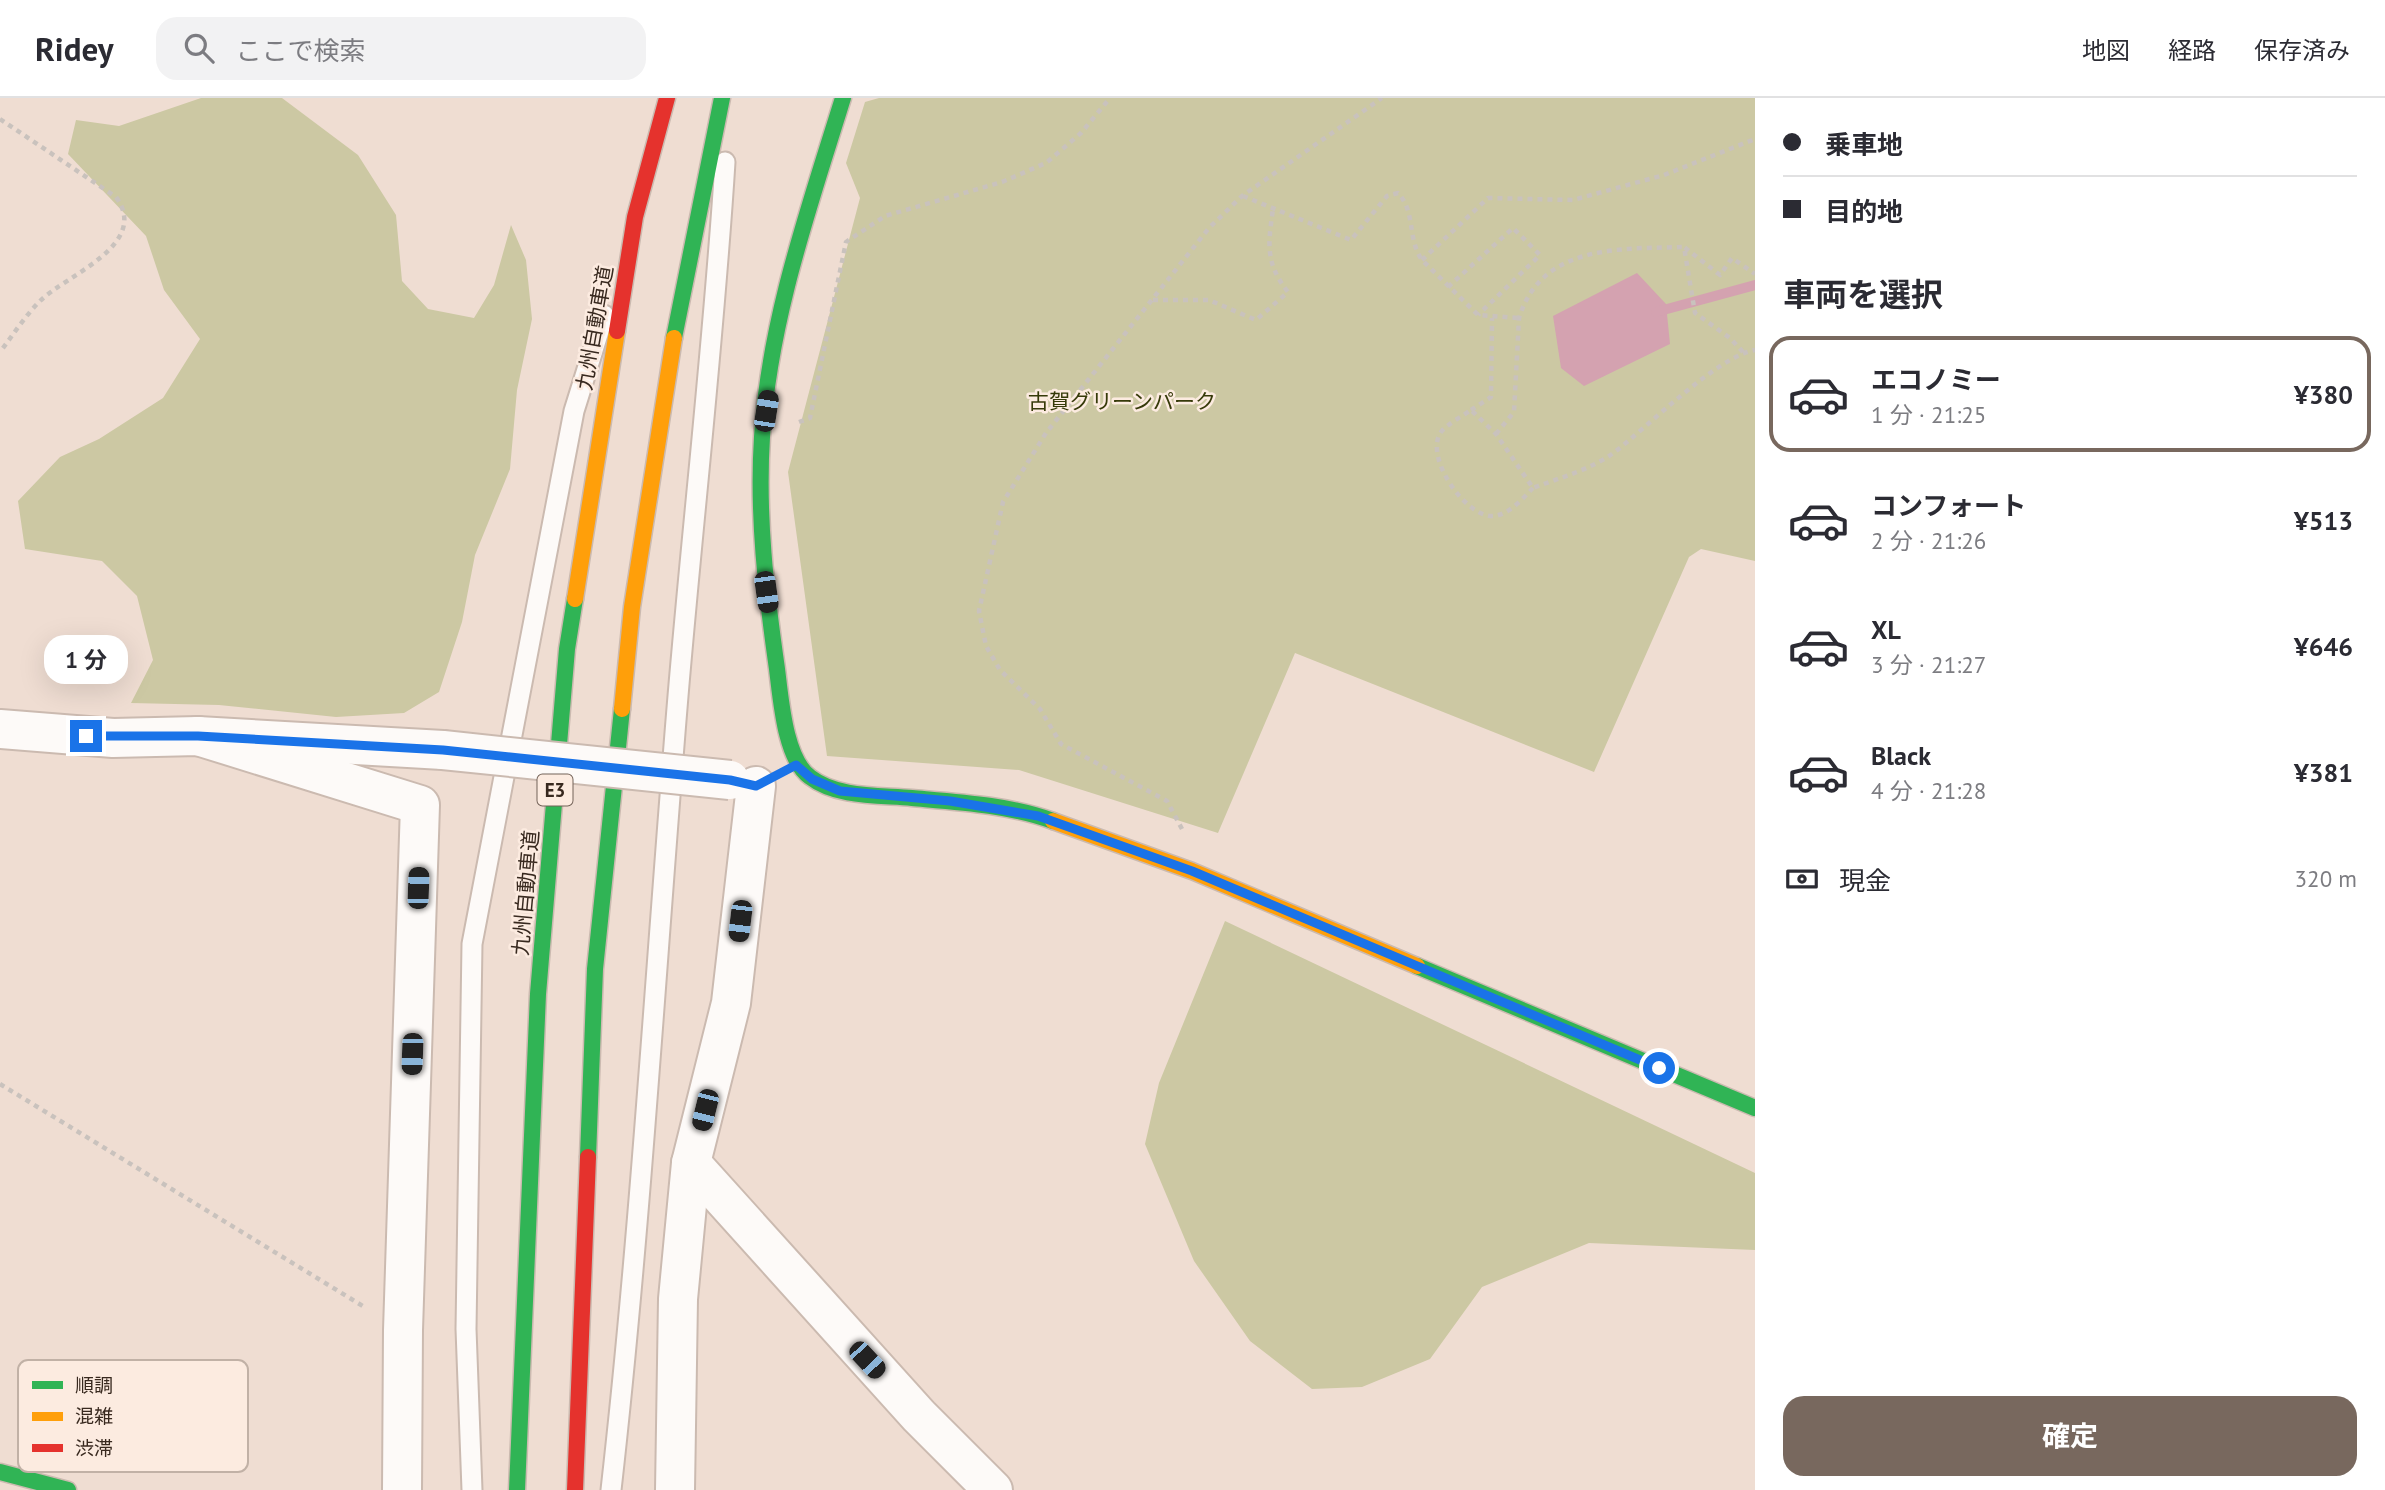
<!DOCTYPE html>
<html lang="ja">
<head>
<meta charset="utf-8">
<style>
	:root { --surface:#fff; --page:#f2f2f3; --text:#2b2b33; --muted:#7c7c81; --line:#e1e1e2; --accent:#78685e }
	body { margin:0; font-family:"PT Sans","Noto Sans JP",sans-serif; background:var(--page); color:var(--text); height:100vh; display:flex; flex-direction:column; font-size:26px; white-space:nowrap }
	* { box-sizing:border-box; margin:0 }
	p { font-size:23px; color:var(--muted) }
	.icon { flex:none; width:38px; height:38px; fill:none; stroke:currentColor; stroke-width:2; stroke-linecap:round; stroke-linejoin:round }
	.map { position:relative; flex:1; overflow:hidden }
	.sheet { display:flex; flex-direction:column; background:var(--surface); width:630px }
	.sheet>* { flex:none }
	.banner { display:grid; align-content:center; height:154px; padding:0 28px; background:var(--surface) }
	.end { position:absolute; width:32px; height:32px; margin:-16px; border:9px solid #1a73e8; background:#fff; box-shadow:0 0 0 4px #fff }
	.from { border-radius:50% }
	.bubble { position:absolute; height:49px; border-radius:21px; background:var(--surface); box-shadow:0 7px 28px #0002; font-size:23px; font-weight:700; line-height:49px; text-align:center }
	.car { position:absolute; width:21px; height:42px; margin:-21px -10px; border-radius:9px; box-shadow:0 0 5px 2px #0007; background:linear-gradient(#222 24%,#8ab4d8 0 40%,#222 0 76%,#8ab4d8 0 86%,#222 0) }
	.banner b { display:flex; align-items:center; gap:24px; height:66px; font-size:26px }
	.banner b+b { border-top:2px solid var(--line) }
	.banner i { width:18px; height:18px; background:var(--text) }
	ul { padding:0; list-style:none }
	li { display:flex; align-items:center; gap:21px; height:116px; margin:0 14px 10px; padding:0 14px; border:4px solid transparent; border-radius:21px }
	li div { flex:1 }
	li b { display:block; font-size:26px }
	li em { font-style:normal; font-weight:700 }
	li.selected { border-color:var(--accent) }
	li>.icon { width:63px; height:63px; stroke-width:1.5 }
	h2 { padding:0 28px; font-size:32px; line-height:84px }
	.pay { display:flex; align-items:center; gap:18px; height:77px; padding:0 28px; font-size:26px }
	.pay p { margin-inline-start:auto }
	.button { display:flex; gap:14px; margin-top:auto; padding:14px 28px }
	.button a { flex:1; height:80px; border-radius:21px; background:var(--accent); color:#fff; font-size:28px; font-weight:700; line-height:80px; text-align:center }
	header { display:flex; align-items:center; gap:42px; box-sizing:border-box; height:98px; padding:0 35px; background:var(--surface); border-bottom:2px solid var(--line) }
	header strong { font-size:33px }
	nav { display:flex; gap:38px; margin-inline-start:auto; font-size:24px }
	.search { width:490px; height:63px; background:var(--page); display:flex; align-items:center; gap:18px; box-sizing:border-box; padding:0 24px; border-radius:21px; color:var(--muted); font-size:26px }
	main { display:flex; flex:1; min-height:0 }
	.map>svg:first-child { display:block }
	.green { fill:#ccc8a3 }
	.water { fill:#d4a2b0 }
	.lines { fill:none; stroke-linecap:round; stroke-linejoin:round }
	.stream { stroke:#d4a2b0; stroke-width:10 }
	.lane-casing { stroke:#cbbab0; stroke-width:23 }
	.street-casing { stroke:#cbbab0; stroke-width:42 }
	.fast-casing { stroke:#cbbab0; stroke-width:19 }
	.slow-casing { stroke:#cbbab0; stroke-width:19 }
	.jam-casing { stroke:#cbbab0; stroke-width:19 }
	.path { stroke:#c9c2bd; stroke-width:4.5; stroke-dasharray:5 5; stroke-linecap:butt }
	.lane { stroke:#fdfaf8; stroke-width:19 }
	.street { stroke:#fdfaf8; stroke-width:38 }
	.fast { stroke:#30b455; stroke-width:16 }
	.slow { stroke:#ff9f0a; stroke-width:16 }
	.jam { stroke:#e5322d; stroke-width:16 }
	.street-bridge-casing { stroke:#cbbab0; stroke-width:42; stroke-linecap:butt }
	.street-bridge { stroke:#fdfaf8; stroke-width:38 }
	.route { stroke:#1a73e8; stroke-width:9 }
	.labels { text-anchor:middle; stroke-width:5; stroke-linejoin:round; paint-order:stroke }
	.shield { fill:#fcebe0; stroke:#736359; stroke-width:2 }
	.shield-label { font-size:19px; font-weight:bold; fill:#38291f }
	.street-label { font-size:21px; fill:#38291f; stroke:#fcebe0 }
	.park-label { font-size:21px; fill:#363a09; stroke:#fcebe0 }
	.key { fill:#fcebe0; stroke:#c1b1a6; stroke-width:2 }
	.key-label { font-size:19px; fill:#38291f }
</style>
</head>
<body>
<header>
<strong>Ridey</strong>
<div class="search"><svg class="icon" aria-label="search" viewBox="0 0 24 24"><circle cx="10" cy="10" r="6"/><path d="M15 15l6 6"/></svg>ここで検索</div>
<nav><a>地図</a><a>経路</a><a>保存済み</a></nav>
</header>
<main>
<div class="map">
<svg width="1755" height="1392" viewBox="0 0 1755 1392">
	<rect width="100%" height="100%" fill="#efddd2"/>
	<g class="green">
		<polygon points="201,0 282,0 358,57 396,117 402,183 428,211 474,220 494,187 511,127 526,162 532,221 517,292 510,371 475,457 462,524 439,594 404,615 336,619 219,607 131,605 153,562 137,498 102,463 25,451 18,403 60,359 99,341 163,300 200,241 164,192 146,138 68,56 76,22 119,28"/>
		<polygon points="879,0 1755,0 1755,463 1701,451 1689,459 1594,674 1295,555 1218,735 1019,672 827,658 788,374 860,100 846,65 865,4"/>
		<polygon points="1225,823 1755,1075 1755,1152 1589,1145 1482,1189 1430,1261 1362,1289 1312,1291 1250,1243 1194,1163 1145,1046 1159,985"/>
	</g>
	<polygon class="water" points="1637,175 1666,206 1670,246 1584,288 1561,270 1553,218"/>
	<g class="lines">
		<polyline class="stream" points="1656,214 1755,187"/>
		<defs>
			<g id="lane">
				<polyline points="472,1392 466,1231 472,846 574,313 604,217"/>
				<path d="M 611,1392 C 641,1128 656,863 678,598 C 693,420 714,242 725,64"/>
			</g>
			<g id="street">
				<polyline points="0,631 113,640 198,638 443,652"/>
				<polyline points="198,638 420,707 403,1232 402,1392"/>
				<polyline points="691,1065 919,1318 993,1392"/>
				<polyline points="675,1392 678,1201 691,1065 731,905 756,688"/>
			</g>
			<g id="fast">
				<path d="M 843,0 C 809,110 769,223 762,339 C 757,417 766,494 777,571 C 781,602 785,661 810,679 C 837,700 880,697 912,700 C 958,704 1010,707 1053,723"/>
				<polyline points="674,240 722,0"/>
				<polyline points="1417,868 1755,1010"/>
				<polyline points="588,1059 595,871 622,611"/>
				<polyline points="0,1374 68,1392"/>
				<polyline points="517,1392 538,896 567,551 575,501"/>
			</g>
			<g id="slow">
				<polyline points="575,501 617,233"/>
				<polyline points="622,611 632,509 674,240"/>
				<polyline points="1053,723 1192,773 1417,868"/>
			</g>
			<g id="jam">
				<polyline points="617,233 635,119 667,0"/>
				<polyline points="575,1392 588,1059"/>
			</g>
		</defs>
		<use href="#lane" class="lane-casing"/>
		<use href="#street" class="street-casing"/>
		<use href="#fast" class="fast-casing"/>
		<use href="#slow" class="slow-casing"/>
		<use href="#jam" class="jam-casing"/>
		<g class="path">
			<path d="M 0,21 L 116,99 C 151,147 66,177 40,203 C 25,218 13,237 0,254"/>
			<path d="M 1243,98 L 1351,142 L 1387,98 L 1398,95 C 1416,114 1407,141 1422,162 L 1478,217 L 1519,220"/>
			<polyline points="1422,162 1488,100 1573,102 1664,77 1755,41"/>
			<polyline points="1448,189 1513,130 1540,157 1478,217"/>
			<path d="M 1153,202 L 1209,202 L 1256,222 L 1288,194 C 1265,165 1268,146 1273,111"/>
			<polyline points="1743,254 1730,240 1695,215 1684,149 1720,177 1732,160 1755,176"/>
			<polyline points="1471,312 1491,299 1492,220"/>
			<polyline points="799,324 810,320 846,144 885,118 1002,84 1046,65 1081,35 1110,0"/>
			<path d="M 1496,336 L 1514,314 L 1519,220 C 1542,145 1623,151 1684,149"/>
			<path d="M 1533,390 C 1522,401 1510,416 1494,418 C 1467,421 1423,359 1441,334 C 1447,326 1463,318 1471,312 L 1496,336 L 1533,390 C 1559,380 1589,372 1612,356 C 1647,330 1716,259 1755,252"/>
			<polyline points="1182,731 1167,703 1061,646 1040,611 1000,572 986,548 979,513 1003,404 1046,335 1209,130 1242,98 1382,0"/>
			<polyline points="0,986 366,1210"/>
		</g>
		<use href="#lane" class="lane"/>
		<use href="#street" class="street"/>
		<use href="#fast" class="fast"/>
		<use href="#slow" class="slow"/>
		<use href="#jam" class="jam"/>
		<defs>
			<polyline id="street-bridge" points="443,652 730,682"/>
		</defs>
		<use href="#street-bridge" class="street-bridge-casing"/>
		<use href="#street-bridge" class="street-bridge"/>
	</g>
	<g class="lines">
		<polyline class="route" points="86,638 198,638 443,652 730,682 756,688 796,667 812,681 840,693 950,703 1038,718 1192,773 1659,970"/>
	</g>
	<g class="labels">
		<rect class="shield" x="537.5" y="676.5" width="35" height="31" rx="5"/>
		<g class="shield-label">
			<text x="555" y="699">E3</text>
		</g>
		<g class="street-label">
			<text transform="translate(595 230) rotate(-80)" y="7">九州自動車道</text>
			<text transform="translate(526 795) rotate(-85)" y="7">九州自動車道</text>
		</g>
		<g class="park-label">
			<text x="1122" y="311">古賀グリーンパーク</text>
		</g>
	</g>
	<rect x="18" y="1262" width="230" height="112" rx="10" class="key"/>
	<rect x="32" y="1283" width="31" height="8" fill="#30b455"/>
	<rect x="32" y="1314" width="31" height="9" fill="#ff9f0a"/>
	<rect x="32" y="1346" width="31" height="8" fill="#e5322d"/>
	<g class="key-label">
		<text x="75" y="1294">順調</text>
		<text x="75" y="1325">混雑</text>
		<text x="75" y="1357">渋滞</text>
	</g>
</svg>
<i class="end from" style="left:1659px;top:970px"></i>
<i class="end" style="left:86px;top:638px"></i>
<div class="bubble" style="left:44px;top:537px;width:84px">1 分</div>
<i class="car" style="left:766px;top:313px;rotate:9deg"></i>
<i class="car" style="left:766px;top:494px;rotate:172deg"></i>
<i class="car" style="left:418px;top:790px;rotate:2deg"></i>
<i class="car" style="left:740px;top:823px;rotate:187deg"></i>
<i class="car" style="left:412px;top:956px;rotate:182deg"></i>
<i class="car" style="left:705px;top:1012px;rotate:194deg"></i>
<i class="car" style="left:867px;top:1262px;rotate:137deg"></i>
</div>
<section class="sheet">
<div class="banner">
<b><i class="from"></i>乗車地</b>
<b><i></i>目的地</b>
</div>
<h2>車両を選択</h2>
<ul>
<li class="selected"><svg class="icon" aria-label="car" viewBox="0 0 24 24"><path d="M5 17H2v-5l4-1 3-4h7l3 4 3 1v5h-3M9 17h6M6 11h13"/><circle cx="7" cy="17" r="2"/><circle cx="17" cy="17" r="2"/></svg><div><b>エコノミー</b><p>1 分 · 21:25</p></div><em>¥380</em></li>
<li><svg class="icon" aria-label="car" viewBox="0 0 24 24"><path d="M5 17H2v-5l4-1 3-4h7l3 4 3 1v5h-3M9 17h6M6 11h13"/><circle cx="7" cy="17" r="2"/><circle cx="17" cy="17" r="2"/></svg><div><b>コンフォート</b><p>2 分 · 21:26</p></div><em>¥513</em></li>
<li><svg class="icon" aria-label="car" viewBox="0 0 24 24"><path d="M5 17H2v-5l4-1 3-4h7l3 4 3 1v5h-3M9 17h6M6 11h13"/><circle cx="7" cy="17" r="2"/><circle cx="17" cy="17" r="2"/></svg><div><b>XL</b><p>3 分 · 21:27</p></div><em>¥646</em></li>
<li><svg class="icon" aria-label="car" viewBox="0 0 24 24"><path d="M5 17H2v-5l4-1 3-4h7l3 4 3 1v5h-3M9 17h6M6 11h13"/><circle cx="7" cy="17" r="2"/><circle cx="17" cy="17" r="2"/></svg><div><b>Black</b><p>4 分 · 21:28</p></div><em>¥381</em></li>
</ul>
<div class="pay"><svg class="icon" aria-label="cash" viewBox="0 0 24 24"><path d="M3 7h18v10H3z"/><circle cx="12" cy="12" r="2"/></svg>現金<p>320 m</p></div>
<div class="button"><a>確定</a></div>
</section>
</main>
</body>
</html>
